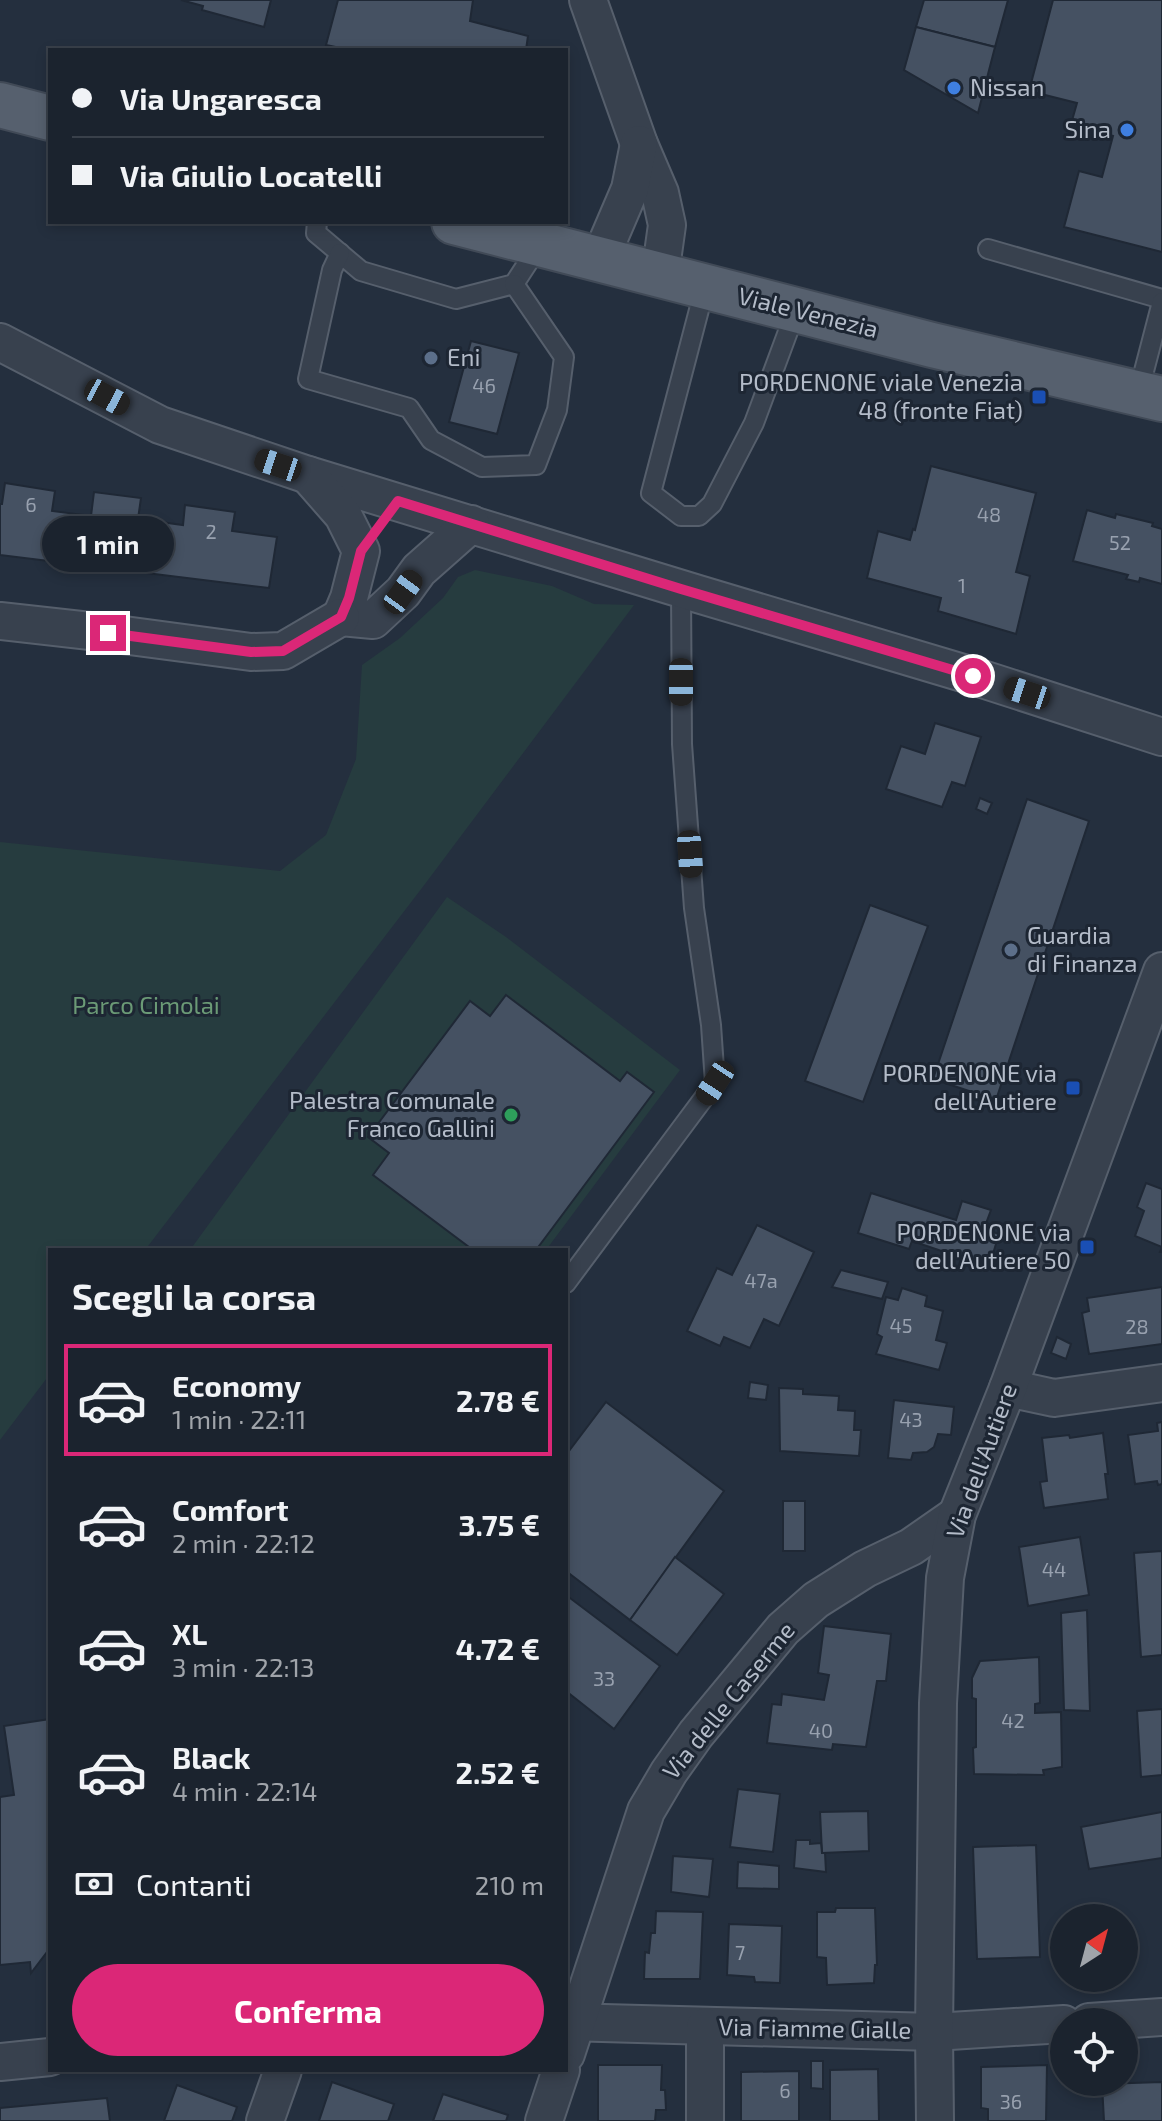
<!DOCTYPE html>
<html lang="it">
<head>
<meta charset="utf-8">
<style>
	:root { --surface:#1b232e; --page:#282f3a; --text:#f1f3f6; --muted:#a0a4aa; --line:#39404a; --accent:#db2777 }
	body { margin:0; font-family:"Exo 2",sans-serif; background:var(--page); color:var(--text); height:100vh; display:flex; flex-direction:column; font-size:30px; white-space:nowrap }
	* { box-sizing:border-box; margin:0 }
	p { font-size:26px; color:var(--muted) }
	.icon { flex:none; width:44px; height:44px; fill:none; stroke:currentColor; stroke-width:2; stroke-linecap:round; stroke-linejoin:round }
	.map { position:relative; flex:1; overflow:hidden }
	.details { position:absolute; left:48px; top:1248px; width:520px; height:824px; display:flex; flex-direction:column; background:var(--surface); border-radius:0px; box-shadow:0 4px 12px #0003,0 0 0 2px var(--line) }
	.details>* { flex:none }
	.guide { position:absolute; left:48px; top:48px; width:520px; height:176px; border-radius:0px; box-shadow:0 4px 12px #0003,0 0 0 2px var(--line); display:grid; align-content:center; height:176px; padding:0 24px; background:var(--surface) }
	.needle { width:52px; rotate:36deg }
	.buttons { position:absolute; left:1050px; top:1904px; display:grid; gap:16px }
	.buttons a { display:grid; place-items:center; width:88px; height:88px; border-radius:50%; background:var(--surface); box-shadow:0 4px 12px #0003,0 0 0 2px var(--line); font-size:40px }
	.end { position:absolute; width:36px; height:36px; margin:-18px; border:10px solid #db2777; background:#fff; box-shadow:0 0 0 4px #fff }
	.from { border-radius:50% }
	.bubble { position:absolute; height:56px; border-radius:28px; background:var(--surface); box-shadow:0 4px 12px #0003,0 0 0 2px var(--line); font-size:26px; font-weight:700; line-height:56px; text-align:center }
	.car { position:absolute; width:24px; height:48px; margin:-24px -12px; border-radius:10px; box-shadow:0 0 6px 2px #0007; background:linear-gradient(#222 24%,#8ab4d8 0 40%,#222 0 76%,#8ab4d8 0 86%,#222 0) }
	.guide b { display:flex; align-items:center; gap:28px; height:76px; font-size:30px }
	.guide b+b { border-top:2px solid var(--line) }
	.guide i { width:20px; height:20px; background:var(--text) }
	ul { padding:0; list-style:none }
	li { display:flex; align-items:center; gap:24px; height:112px; margin:0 16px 12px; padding:0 8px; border:4px solid transparent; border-radius:0px }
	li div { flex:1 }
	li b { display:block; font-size:30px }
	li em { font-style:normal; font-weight:700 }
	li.active { border-color:var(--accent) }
	li>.icon { width:72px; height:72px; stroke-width:1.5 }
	h2 { padding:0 24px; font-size:36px; line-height:96px }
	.pay { display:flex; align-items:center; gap:20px; height:88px; padding:0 24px; font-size:30px }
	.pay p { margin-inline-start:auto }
	.primary-button { display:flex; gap:16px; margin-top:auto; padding:16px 24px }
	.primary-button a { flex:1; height:92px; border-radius:48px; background:var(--accent); color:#fff; font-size:32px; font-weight:700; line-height:92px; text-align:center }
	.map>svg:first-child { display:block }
	.green { fill:#263c3f }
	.building { fill:#455162; stroke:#1f2835; stroke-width:2 }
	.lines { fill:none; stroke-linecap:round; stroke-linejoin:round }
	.lane-casing { stroke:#565f6c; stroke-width:22 }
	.street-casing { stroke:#565f6c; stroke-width:40 }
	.primary-casing { stroke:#414a57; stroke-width:48 }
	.lane { stroke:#38414e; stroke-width:18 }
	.street { stroke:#38414e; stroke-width:36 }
	.primary { stroke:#56606e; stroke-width:44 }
	.route { stroke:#db2777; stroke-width:10 }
	.shop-dot { fill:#3f7fe0; stroke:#1d2633; stroke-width:3 }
	.service-dot { fill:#5c6f8a; stroke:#1d2633; stroke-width:3 }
	.transit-dot { fill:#1a4fb4; stroke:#1d2633; stroke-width:3 }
	.leisure-dot { fill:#2e9e5b; stroke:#1d2633; stroke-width:3 }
	.labels { text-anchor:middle; stroke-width:6; stroke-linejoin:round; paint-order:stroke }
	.number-label { font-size:20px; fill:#98a1af }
	.poi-label { font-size:24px; fill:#b4bcc9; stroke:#1d2633; text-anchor:end }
	.street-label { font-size:24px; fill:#b4bcc9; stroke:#1d2633 }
	.park-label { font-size:24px; fill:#6b9a76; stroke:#1d2633 }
</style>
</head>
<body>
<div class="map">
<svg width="1162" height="2121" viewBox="0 0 1162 2121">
	<rect width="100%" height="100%" fill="#242f3e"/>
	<g class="green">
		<polygon points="475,570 552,586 594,604 634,605 425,884 145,1250 50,1250 50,1374 0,1440 0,842 280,871 326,835 356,759 362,665 400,638 443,598 458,577"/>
		<polygon points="447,897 506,937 680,1070 546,1250 190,1250"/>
	</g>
	<g class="building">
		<polygon points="181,0 271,0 264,27 202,10 203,6"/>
		<polygon points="338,0 473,0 470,21 528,36 526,50 350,50 326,45"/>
		<polygon points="924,0 1008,0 995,47 916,27"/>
		<polygon points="1053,0 1162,0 1162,252 1064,227 1079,171 1102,177 1113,136 1071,124 1077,103 1029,91"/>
		<polygon points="916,27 995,47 978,113 904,70"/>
		<polygon points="471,341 519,353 497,434 449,422"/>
		<polygon points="931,466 1036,493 1016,572 1030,576 1016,634 938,611 941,598 867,578 878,531 910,540 913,529 915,530"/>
		<polygon points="5,483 55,491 52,511 91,516 94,492 141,498 138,519 183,525 185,505 235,512 232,531 277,537 269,588 0,555 0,504 2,504"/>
		<polygon points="1087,510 1115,518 1116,514 1153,523 1152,526 1162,529 1162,584 1140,578 1139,582 1126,579 1128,575 1073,561"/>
		<polygon points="935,723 981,737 965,786 952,782 942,807 886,789 901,746 925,754"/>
		<polygon points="980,798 992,803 987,814 976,809"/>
		<polygon points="1027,799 1089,821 996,1100 933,1079"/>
		<polygon points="870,905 928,926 863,1102 805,1081"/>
		<polygon points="506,995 620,1081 627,1072 654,1092 536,1250 473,1250 373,1175 389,1153 368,1137 470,1001 490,1016"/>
		<polygon points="1146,1183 1162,1189 1162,1252 1160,1252 1162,1247 1135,1236 1144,1211 1137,1207"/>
		<polygon points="871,1193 956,1220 962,1201 991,1210 984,1229 999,1234 989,1267 912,1241 909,1249 858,1233"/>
		<polygon points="757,1225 814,1252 779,1326 764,1319 750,1348 724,1337 720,1346 687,1331 717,1268 732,1275"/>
		<polygon points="841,1270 888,1282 882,1299 832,1287"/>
		<polygon points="1162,1287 1162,1344 1089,1354 1082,1313 1089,1311 1087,1298"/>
		<polygon points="902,1288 927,1296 925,1306 943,1311 936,1340 947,1343 939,1370 876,1354 882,1337 877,1334 886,1297 898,1300"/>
		<polygon points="1057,1337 1071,1344 1066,1359 1051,1353"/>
		<polygon points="750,1382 768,1385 766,1400 748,1398"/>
		<polygon points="779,1388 803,1389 803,1394 839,1396 838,1410 855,1411 854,1430 861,1430 859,1456 780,1451"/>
		<polygon points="894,1400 954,1407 951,1435 938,1434 934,1447 927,1452 913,1453 911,1460 888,1458"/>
		<polygon points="606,1402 724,1491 630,1620 566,1571 566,1455"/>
		<polygon points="1162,1422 1162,1484 1158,1485 1157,1481 1135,1484 1128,1435 1158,1431 1157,1423"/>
		<polygon points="1103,1433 1108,1474 1105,1474 1108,1499 1044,1508 1040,1482 1047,1481 1042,1438 1069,1435 1070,1438"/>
		<rect x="783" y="1501" width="22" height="50"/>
		<polygon points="1080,1537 1089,1595 1028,1606 1019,1547"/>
		<polygon points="1162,1551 1162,1655 1141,1657 1134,1553"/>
		<polygon points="675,1557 724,1594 677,1655 630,1620"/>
		<polygon points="566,1595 660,1666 614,1729 566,1691"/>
		<polygon points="1087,1610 1090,1711 1064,1710 1061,1613"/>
		<polygon points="824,1626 891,1634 886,1681 877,1681 866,1747 833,1744 832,1750 767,1743 772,1704 781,1705 782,1694 824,1700 829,1675 818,1673"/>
		<polygon points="1039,1657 1040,1703 1035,1704 1035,1713 1061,1712 1062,1767 1043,1770 1044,1775 974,1774 973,1748 976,1747 976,1699 972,1698 972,1678 980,1661"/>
		<polygon points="1162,1709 1162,1775 1141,1777 1137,1711"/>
		<polygon points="50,1719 50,1948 31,1973 30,1962 0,1965 0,1797 14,1795 4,1726"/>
		<polygon points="738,1789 780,1794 773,1852 730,1847"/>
		<polygon points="868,1811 869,1851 822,1853 820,1812"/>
		<polygon points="1162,1812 1162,1858 1089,1869 1081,1827"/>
		<polygon points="796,1840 810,1840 810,1844 821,1843 822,1853 825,1853 826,1872 794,1868"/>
		<polygon points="1036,1845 1040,1957 977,1959 973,1847"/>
		<polygon points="673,1856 713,1859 709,1897 671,1892"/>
		<polygon points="738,1862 779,1866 779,1889 737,1888"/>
		<polygon points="836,1908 875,1908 877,1965 875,1965 874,1983 827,1985 826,1958 817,1957 817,1912 835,1912"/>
		<polygon points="656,1911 703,1912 700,1979 644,1979 645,1952 649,1953 651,1933 655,1933"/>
		<polygon points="729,1924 782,1926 780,1983 755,1982 754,1977 727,1975"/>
		<polygon points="811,2061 823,2061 823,2089 811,2088"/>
		<polygon points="598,2065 662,2065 661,2090 665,2090 666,2110 656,2110 655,2121 598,2121"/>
		<polygon points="1047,2065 1046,2121 988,2121 988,2109 981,2108 981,2067"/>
		<polygon points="878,2069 879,2121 830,2121 830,2070"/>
		<polygon points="799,2071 799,2121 741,2121 741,2072"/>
		<polygon points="332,2082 394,2104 388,2121 319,2121"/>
		<polygon points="1162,2082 1162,2121 1104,2121 1102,2084"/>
		<polygon points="177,2085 237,2107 232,2121 164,2121"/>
		<polygon points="443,2094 508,2115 506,2121 433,2121"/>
		<polygon points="107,2098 110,2121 0,2121 0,2108"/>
	</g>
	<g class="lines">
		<defs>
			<g id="lane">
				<polyline points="317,222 316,233 361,271 456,299 514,284 540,244"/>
				<polyline points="988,249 1162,299"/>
				<polyline points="340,253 332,270 308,379 409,408 431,440 482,467 536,465 557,410 564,357 514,284"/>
				<polyline points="705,287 651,493 681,516 699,516 712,504 754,423 796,310"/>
				<polyline points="1138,394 1162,302"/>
				<polyline points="566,1283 715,1083 711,1025 694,908 682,744 681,589"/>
			</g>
			<g id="street">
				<polyline points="588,0 639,144 660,193 667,225 660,275"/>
				<polyline points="600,259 630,189 639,144"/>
				<polyline points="0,342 160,425 308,475 698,594 973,676 1162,737"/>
				<polyline points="308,475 343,515 361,551 349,598 341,617 373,620 403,592 419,570 471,524"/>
				<polyline points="0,621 108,633 251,652 283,651 341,617"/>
				<polyline points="1008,1388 1054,1398 1162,1383"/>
				<polyline points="566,2022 934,2032 1064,2024"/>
				<polyline points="1089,2022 1162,2017"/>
				<polyline points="566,2054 646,1811 669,1772 696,1734 783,1629 816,1600 865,1569 911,1547 957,1515"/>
				<polyline points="0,2062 50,2057"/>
				<polyline points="265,2121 283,2070"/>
				<polyline points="544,2121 561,2070"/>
				<polyline points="705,2121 705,2027"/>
				<polyline points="935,2121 934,2032 938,1703 945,1578 957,1515 1008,1388 1162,971"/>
			</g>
			<g id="primary">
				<polyline points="0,105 50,118"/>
				<polyline points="454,222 932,345 1162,399"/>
			</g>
		</defs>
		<use href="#lane" class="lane-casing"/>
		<use href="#street" class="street-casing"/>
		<use href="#primary" class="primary-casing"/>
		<use href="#lane" class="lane"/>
		<use href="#street" class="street"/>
		<use href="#primary" class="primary"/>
	</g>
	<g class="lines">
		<polyline class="route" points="108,633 251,652 283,651 341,617 349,598 361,551 398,501 681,589 973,676"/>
	</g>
	<g class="shop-dot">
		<circle cx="954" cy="88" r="8"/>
		<circle cx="1127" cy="130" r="8"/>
	</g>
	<g class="service-dot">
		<circle cx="431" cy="358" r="8"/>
		<circle cx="1011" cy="950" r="8"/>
	</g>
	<g class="transit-dot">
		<rect x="1031" y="389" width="16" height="16" rx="4"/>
		<rect x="1065" y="1080" width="16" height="16" rx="4"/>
		<rect x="1079" y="1239" width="16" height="16" rx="4"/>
	</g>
	<circle class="leisure-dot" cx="511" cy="1115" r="8"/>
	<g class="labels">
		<g class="number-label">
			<text x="484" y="393">46</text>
			<text x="31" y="512">6</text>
			<text x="989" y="522">48</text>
			<text x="211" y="539">2</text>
			<text x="1120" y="550">52</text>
			<text x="962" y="593">1</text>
			<text x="761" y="1288">47a</text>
			<text x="901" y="1333">45</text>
			<text x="1137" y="1334">28</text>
			<text x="911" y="1427">43</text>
			<text x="1054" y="1577">44</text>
			<text x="604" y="1686">33</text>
			<text x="1013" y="1728">42</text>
			<text x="821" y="1738">40</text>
			<text x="740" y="1960">7</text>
			<text x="785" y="2098">6</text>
			<text x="1011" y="2109">36</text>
		</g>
		<g class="poi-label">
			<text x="970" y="96" text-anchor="start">Nissan</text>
			<text x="1111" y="138">Sina</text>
			<text x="447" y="366" text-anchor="start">Eni</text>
			<text x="1023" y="391">PORDENONE viale Venezia<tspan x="1023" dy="28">48 (fronte Fiat)</tspan></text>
			<text x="1027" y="944" text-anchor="start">Guardia<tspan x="1027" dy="28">di Finanza</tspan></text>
			<text x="1057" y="1082">PORDENONE via<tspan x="1057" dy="28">dell'Autiere</tspan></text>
			<text x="495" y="1109">Palestra Comunale<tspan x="495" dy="28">Franco Gallini</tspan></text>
			<text x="1071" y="1241">PORDENONE via<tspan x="1071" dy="28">dell'Autiere 50</tspan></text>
		</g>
		<g class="street-label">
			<text transform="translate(808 313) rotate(14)" y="8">Viale Venezia</text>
			<text transform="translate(982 1461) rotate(-70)" y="8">Via dell'Autiere</text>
			<text transform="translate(729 1701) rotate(-51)" y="8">Via delle Caserme</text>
			<text transform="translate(815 2029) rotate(1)" y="8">Via Fiamme Gialle</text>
		</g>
		<g class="park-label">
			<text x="146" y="1014">Parco Cimolai</text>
		</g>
	</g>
</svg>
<div class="buttons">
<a><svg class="needle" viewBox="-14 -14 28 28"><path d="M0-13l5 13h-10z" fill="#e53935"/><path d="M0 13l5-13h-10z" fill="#a0a4aa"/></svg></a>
<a><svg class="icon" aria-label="locate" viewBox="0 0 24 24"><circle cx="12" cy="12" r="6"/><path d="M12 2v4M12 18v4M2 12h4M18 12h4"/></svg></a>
</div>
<i class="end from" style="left:973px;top:676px"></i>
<i class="end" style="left:108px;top:633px"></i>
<div class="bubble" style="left:42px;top:516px;width:132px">1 min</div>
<i class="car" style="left:107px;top:397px;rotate:118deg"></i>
<i class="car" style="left:278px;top:465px;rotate:288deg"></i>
<i class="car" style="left:403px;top:592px;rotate:36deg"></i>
<i class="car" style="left:681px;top:682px;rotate:180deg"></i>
<i class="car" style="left:1027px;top:693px;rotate:288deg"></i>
<i class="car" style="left:690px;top:854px;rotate:176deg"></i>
<i class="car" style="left:715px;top:1083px;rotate:213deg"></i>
<div class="guide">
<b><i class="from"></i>Via Ungaresca</b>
<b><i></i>Via Giulio Locatelli</b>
</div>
<section class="details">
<h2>Scegli la corsa</h2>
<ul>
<li class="active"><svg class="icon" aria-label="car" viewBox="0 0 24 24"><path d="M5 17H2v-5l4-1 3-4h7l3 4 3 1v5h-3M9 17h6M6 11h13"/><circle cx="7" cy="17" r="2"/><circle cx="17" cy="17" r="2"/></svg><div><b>Economy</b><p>1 min · 22:11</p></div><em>2.78 €</em></li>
<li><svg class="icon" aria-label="car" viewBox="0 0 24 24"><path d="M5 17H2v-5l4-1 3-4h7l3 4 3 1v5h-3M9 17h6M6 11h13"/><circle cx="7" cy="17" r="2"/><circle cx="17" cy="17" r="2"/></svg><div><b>Comfort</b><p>2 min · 22:12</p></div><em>3.75 €</em></li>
<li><svg class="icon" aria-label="car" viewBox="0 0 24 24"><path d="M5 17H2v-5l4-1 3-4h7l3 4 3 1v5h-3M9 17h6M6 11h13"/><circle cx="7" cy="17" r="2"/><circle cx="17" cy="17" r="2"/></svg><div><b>XL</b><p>3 min · 22:13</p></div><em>4.72 €</em></li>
<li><svg class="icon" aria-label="car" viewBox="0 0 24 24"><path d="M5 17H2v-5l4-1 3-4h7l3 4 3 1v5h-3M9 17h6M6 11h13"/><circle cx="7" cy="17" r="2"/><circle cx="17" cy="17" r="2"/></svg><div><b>Black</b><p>4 min · 22:14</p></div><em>2.52 €</em></li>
</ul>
<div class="pay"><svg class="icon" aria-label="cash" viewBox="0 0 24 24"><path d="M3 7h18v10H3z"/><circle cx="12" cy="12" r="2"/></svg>Contanti<p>210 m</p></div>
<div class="primary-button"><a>Conferma</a></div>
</section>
</div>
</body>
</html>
